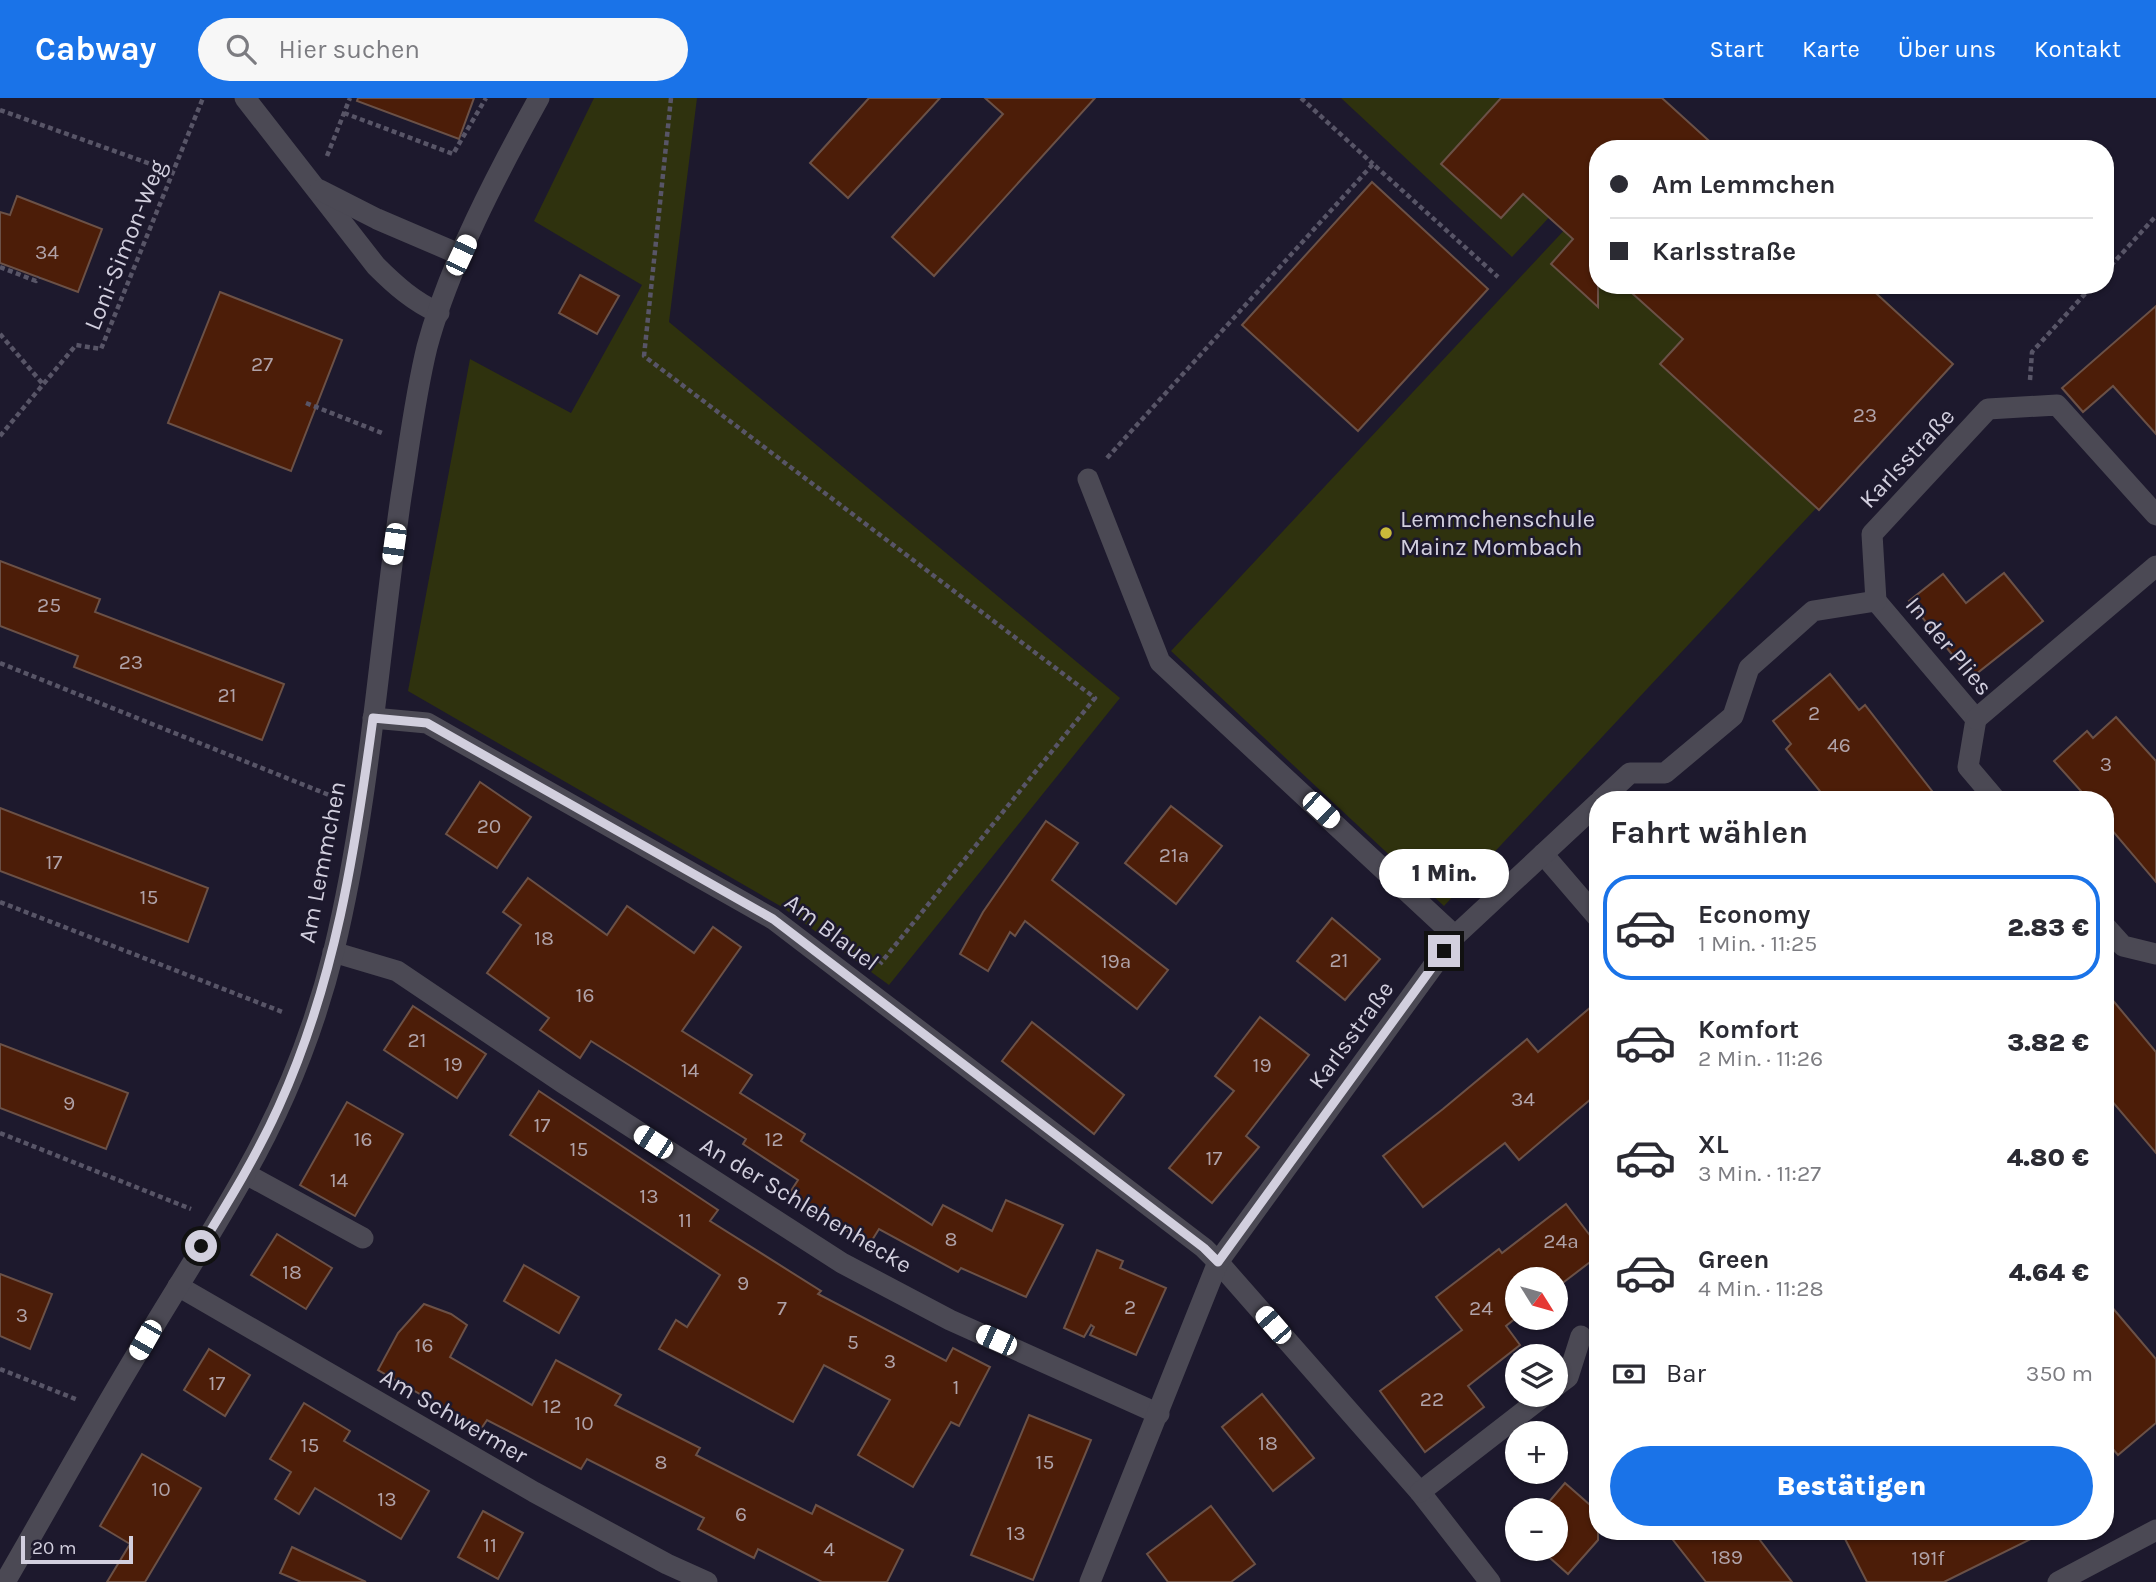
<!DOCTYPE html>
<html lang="de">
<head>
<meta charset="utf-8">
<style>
	:root { --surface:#fff; --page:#f7f7f7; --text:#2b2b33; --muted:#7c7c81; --line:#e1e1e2; --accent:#1a73e8 }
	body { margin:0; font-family:Karla,sans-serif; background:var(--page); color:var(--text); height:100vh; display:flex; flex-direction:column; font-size:26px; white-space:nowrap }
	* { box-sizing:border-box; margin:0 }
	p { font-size:23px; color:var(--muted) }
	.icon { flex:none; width:38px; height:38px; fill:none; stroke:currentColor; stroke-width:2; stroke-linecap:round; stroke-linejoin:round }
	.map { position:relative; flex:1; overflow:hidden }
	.side { position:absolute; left:1589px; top:693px; width:525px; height:749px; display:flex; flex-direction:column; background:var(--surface); border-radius:28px; box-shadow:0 2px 5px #0004 }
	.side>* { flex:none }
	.hud { position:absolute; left:1589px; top:42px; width:525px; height:154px; border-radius:28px; box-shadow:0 2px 5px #0004; display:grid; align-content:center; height:154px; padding:0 21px; background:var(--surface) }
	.needle { width:46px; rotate:127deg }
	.buttons { position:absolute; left:1505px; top:1169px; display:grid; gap:14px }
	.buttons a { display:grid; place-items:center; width:63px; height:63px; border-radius:50%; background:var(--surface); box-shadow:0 2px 5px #0004; font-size:35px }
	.scale { position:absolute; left:21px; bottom:18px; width:112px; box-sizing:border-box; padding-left:7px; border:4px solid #d2cfde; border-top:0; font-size:19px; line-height:24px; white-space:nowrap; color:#d2cfde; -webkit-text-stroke:5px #1d192d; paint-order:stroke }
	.end { position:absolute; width:32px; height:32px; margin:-16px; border:9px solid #d2cfde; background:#111; box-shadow:0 0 0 4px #111 }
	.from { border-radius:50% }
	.bubble { position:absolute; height:49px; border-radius:24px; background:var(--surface); box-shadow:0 2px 5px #0004; font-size:23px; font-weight:800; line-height:49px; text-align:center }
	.car { position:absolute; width:21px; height:42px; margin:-21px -10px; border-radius:9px; box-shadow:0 0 5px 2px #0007; background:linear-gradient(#fff 24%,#345 0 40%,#fff 0 76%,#345 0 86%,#fff 0) }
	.hud b { display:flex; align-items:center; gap:24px; height:66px; font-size:26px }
	.hud b+b { border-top:2px solid var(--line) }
	.hud i { width:18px; height:18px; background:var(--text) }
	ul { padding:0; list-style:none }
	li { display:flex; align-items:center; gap:21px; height:105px; margin:0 14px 10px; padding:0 7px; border:4px solid transparent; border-radius:28px }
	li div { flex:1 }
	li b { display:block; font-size:26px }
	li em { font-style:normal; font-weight:800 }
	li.current { border-color:var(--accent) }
	li>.icon { width:63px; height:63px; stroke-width:1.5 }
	h2 { padding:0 21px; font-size:32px; line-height:84px }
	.pay { display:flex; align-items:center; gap:18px; height:77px; padding:0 21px; font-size:26px }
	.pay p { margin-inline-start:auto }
	.action { display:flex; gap:14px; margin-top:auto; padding:14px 21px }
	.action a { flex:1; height:80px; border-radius:42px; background:var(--accent); color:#fff; font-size:28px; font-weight:800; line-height:80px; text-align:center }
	header { display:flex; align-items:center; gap:42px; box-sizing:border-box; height:98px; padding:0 35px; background:var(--accent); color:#fff }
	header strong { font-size:33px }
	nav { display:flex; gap:38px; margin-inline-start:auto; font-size:24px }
	.search { width:490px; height:63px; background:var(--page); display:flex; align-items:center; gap:18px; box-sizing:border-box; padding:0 24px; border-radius:38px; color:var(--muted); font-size:26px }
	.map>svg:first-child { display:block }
	.green { fill:#2f320e }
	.building { fill:#4c1d08; stroke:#6b5147; stroke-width:2 }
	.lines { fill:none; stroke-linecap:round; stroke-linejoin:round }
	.path { stroke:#585567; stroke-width:4.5; stroke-dasharray:5 3.5; stroke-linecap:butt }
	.service { stroke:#4b4954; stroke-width:21 }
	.minor { stroke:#4b4954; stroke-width:21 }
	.route { stroke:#d2cfde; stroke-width:9 }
	.poi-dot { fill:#caba3a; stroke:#1d192d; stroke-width:2.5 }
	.labels { text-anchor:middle; stroke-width:5; stroke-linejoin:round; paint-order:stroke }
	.number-label { font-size:21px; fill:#b0a2a8 }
	.street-label { font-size:24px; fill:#d2cfde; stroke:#1d192d }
	.poi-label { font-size:24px; fill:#d2cfde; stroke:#1d192d; text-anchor:start }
</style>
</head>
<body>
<header>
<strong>Cabway</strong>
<div class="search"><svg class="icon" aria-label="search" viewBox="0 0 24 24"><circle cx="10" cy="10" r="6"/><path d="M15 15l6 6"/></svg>Hier suchen</div>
<nav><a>Start</a><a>Karte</a><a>Über uns</a><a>Kontakt</a></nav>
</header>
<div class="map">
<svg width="2156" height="1484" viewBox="0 0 2156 1484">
	<rect width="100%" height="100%" fill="#1d192d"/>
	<g class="green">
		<polygon points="594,0 697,0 669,224 1120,600 889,887 782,809 408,593 470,261 571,315 642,187 534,123"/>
		<polygon points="1341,0 1660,0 1598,51 1598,67 1512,159"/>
		<polygon points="1598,96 1598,187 1869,187 1952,265 1444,808 1171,553"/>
	</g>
	<g class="building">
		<polygon points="358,0 474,0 459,41 357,3"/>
		<polygon points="869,0 940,0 848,100 810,65"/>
		<polygon points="985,0 1095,0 934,178 892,139 1003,16"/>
		<polygon points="1501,0 1662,0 1718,51 1598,51 1598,209 1551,166 1573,141 1523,96 1501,120 1441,66"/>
		<polygon points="1372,84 1488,191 1358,333 1242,227"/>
		<polygon points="17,98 102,131 78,194 0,165 0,114 10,117"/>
		<polygon points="580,177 619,198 597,236 559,215"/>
		<polygon points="1623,187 1867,187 1953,266 1819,412 1660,266 1683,241"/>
		<polygon points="220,194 342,242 291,373 168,325"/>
		<polygon points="2156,208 2156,336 2113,288 2083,314 2062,290"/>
		<polygon points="0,463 100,501 95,514 284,586 262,642 74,569 78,558 0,528"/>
		<polygon points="2004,475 2043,523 1971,580 1909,503 1943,476 1966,505"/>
		<polygon points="1830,576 1859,612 1865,607 1939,702 1827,702 1786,651 1791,646 1773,623"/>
		<polygon points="2116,619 2156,663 2156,784 2105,724 2105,702 2089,702 2054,663 2087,633 2093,640"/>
		<polygon points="480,684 531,719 497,770 446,736"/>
		<polygon points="1171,708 1222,748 1176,806 1125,765"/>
		<polygon points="0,710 208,790 188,844 0,773"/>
		<polygon points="1046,723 1078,745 1052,782 1168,872 1137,911 1025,823 1015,838 1010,834 988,873 960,856 983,814"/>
		<polygon points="528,780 607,837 627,808 694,855 713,829 741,849 682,933 752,977 740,995 805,1036 801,1043 932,1127 943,1107 992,1133 1006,1102 1063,1127 1026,1199 961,1170 958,1174 879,1131 869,1147 789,1096 798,1082 743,1046 746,1041 591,943 580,960 540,932 549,920 487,875 521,827 503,814"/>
		<polygon points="1332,820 1380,861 1345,902 1297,863"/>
		<polygon points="2105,893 2156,954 2156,1055 2105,995"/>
		<polygon points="1598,903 1598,995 1519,1062 1505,1045 1423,1109 1383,1058 1443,1011 1527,941 1538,954"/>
		<polygon points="413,908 486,956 457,1000 384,952"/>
		<polygon points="1260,919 1309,957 1246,1038 1259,1049 1212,1105 1169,1070 1234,993 1215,978"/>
		<polygon points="1032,924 1124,997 1094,1036 1002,963"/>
		<polygon points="0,946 128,995 106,1051 0,1010"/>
		<polygon points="539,993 718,1112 710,1123 821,1193 818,1196 946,1263 953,1250 990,1269 959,1328 951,1324 913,1389 858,1357 890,1302 824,1267 793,1324 659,1251 676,1222 687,1229 720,1177 510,1037"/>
		<polygon points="347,1004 403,1036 355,1118 300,1087"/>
		<polygon points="1566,1106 1598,1148 1598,1158 1556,1190 1556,1181 1517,1181 1517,1219 1506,1228 1520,1247 1468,1288 1484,1309 1425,1354 1380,1293 1462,1232 1436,1199 1499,1151 1502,1155"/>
		<polygon points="277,1136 332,1170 306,1211 251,1177"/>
		<polygon points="1097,1152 1123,1163 1120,1170 1166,1190 1136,1257 1090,1237 1094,1229 1091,1227 1084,1239 1064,1230"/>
		<polygon points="524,1167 579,1199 559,1235 504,1203"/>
		<polygon points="0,1176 52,1196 30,1251 0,1238"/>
		<polygon points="2105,1201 2156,1261 2156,1325 2118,1357 2105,1342"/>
		<polygon points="424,1206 451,1216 467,1227 450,1259 532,1307 556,1262 621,1297 615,1307 700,1350 696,1357 812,1416 816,1407 903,1452 887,1484 822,1484 758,1451 754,1460 698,1431 704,1420 587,1361 581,1371 487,1322 481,1331 378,1272 398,1235"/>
		<polygon points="209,1251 250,1277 225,1318 184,1292"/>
		<polygon points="1262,1296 1314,1360 1273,1393 1222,1329"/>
		<polygon points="304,1305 350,1333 344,1343 429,1393 401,1441 315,1390 299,1416 275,1401 291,1374 270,1361"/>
		<polygon points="1029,1317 1091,1342 1033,1482 971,1457"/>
		<polygon points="142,1356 201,1390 145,1484 107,1484 130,1446 100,1428"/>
		<polygon points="1565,1385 1598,1414 1598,1442 1568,1476 1540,1451 1556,1451 1556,1412 1542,1412"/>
		<polygon points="1211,1408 1255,1466 1231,1484 1168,1484 1147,1456"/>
		<polygon points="483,1413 523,1435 498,1481 458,1459"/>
		<polygon points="1666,1433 1753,1433 1792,1484 1706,1484"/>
		<polygon points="1841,1433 2047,1433 1944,1484 1867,1484"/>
		<polygon points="292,1449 366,1484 301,1484 280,1475"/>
	</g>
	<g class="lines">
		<g class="path">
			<polyline points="671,0 644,258 1095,600 880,866"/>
			<polyline points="1301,0 1373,66"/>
			<polyline points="0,12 173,74"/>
			<polyline points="344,15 453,56 486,0"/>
			<polyline points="327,58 350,0"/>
			<polyline points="0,169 36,183 39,179"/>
			<polyline points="2105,174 2156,118"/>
			<polyline points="0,236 42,285"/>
			<polyline points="2030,282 2032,254 2093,187"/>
			<polyline points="306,305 382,335"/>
			<polyline points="0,338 76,247 101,251 203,0"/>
			<polyline points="1107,360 1373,66 1498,179"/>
			<polyline points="0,565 334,699"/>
			<polyline points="0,804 285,915"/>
			<polyline points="0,1035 191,1111"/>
			<polyline points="0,1271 78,1302"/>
		</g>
		<g class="service">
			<polyline points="1088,381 1160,564 1455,838"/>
			<polyline points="373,620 427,625 773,821 1204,1150 1218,1164"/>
			<polyline points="246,1076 363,1140"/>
		</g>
		<g class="minor">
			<path d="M 245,0 L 376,168 C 395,187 414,204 439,215"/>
			<polyline points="320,92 377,121 461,157"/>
			<polyline points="1876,503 1976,621 1968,669 1996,702"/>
			<polyline points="1976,621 2156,468"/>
			<polyline points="1601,702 1630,675 1665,675 1733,618 1749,570 1813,513 1876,503 1872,436 1988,311 2057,307 2156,417"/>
			<polyline points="1543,756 1598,820"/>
			<polyline points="2105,828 2123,848 2156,856"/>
			<polyline points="333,854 397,873 563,985 842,1165 950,1222 1159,1316"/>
			<polyline points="1218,1164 1420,1394 1490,1484"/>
			<polyline points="178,1188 534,1394 667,1466 707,1484"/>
			<polyline points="1556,1288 1568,1279 1581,1238"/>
			<polyline points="1420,1394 1545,1297"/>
			<path d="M 5,1484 C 52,1403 97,1321 146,1241 C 179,1186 214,1132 245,1076 C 284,1007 315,929 334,852 C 370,703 379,550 401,399 C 409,349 415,298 427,249 C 449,167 498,74 539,0"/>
			<polyline points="1090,1484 1218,1164 1455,838 1598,705"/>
			<polyline points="2058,1484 2156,1432"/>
		</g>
	</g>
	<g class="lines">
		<path class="route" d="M 201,1148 C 229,1103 257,1057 279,1008 C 335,884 355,754 373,620 L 427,625 L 773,821 L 1204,1150 L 1218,1164 L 1444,853"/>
	</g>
	<circle class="poi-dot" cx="1386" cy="435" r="7"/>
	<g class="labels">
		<g class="number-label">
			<text x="47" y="161">34</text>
			<text x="262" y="273">27</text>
			<text x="1865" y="324">23</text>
			<text x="49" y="514">25</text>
			<text x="131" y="571">23</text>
			<text x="227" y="604">21</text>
			<text x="1814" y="622">2</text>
			<text x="1839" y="654">46</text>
			<text x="2106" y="673">3</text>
			<text x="489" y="735">20</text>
			<text x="1174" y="764">21a</text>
			<text x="54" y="771">17</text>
			<text x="149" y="806">15</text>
			<text x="544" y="847">18</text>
			<text x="1339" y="869">21</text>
			<text x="1116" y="870">19a</text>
			<text x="585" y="904">16</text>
			<text x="417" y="949">21</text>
			<text x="453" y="973">19</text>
			<text x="1262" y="974">19</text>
			<text x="690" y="979">14</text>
			<text x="1523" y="1008">34</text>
			<text x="69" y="1012">9</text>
			<text x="542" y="1034">17</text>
			<text x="363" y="1048">16</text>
			<text x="774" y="1048">12</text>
			<text x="579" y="1058">15</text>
			<text x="1214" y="1067">17</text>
			<text x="339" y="1089">14</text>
			<text x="649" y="1105">13</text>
			<text x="685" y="1129">11</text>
			<text x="951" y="1148">8</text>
			<text x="1561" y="1150">24a</text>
			<text x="292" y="1181">18</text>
			<text x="743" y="1192">9</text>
			<text x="1130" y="1216">2</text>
			<text x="782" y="1217">7</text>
			<text x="1481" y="1217">24</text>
			<text x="22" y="1224">3</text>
			<text x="853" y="1251">5</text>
			<text x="424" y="1254">16</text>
			<text x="890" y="1270">3</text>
			<text x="217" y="1292">17</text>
			<text x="956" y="1296">1</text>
			<text x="1432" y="1308">22</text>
			<text x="552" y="1315">12</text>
			<text x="584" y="1332">10</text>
			<text x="1268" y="1352">18</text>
			<text x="310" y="1354">15</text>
			<text x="661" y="1371">8</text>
			<text x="1045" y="1371">15</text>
			<text x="161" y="1398">10</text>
			<text x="387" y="1408">13</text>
			<text x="741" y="1423">6</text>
			<text x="1016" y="1442">13</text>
			<text x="490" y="1454">11</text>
			<text x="829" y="1458">4</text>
			<text x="1727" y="1466">189</text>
			<text x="1928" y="1467">191f</text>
		</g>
		<g class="street-label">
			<text transform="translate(125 147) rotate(-68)" y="8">Loni-Simon-Weg</text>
			<text transform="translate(1907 360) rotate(-47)" y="8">Karlsstraße</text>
			<text transform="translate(1949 548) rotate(50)" y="8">In der Plies</text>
			<text transform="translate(322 764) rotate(-79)" y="8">Am Lemmchen</text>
			<text transform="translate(832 834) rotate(37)" y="8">Am Blauel</text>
			<text transform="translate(1351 937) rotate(-54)" y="8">Karlsstraße</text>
			<text transform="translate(806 1107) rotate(31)" y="8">An der Schlehenhecke</text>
			<text transform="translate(454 1318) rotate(30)" y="8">Am Schwermer</text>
		</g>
		<g class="poi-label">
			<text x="1400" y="429">Lemmchenschule<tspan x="1400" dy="28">Mainz Mombach</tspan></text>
		</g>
	</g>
</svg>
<div class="buttons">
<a><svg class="needle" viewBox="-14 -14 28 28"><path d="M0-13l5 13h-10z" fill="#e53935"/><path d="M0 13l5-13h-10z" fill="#7c7c81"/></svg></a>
<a><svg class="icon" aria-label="layers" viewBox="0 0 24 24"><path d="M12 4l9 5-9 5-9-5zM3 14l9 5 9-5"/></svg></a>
<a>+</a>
<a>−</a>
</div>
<div class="scale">20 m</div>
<i class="end from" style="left:201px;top:1148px"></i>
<i class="end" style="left:1444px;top:853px"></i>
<div class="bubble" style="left:1379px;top:751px;width:130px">1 Min.</div>
<i class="car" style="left:461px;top:157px;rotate:25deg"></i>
<i class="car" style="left:394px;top:446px;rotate:188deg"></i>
<i class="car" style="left:1321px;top:712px;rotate:133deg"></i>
<i class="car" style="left:653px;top:1044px;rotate:303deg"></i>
<i class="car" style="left:1273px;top:1227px;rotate:319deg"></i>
<i class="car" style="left:145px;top:1242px;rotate:210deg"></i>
<i class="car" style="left:996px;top:1242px;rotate:294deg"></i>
<div class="hud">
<b><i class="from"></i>Am Lemmchen</b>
<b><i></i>Karlsstraße</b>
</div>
<section class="side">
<h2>Fahrt wählen</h2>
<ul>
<li class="current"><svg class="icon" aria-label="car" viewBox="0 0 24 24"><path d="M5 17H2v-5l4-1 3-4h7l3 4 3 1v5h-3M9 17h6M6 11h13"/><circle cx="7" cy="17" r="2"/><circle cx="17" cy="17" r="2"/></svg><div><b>Economy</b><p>1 Min. · 11:25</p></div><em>2.83 €</em></li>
<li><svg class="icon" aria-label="car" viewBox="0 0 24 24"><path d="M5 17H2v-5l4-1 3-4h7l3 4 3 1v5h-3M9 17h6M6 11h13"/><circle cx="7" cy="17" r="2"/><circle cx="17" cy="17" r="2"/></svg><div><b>Komfort</b><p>2 Min. · 11:26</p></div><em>3.82 €</em></li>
<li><svg class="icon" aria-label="car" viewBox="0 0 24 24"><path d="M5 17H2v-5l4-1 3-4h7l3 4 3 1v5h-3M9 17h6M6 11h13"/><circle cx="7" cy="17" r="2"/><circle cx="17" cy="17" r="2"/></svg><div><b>XL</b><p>3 Min. · 11:27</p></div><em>4.80 €</em></li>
<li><svg class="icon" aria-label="car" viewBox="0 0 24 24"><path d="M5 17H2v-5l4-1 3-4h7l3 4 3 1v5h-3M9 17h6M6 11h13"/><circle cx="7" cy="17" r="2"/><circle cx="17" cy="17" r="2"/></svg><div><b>Green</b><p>4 Min. · 11:28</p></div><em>4.64 €</em></li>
</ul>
<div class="pay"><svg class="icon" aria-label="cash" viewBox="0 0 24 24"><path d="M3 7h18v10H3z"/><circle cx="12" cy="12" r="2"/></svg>Bar<p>350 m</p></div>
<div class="action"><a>Bestätigen</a></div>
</section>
</div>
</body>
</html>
